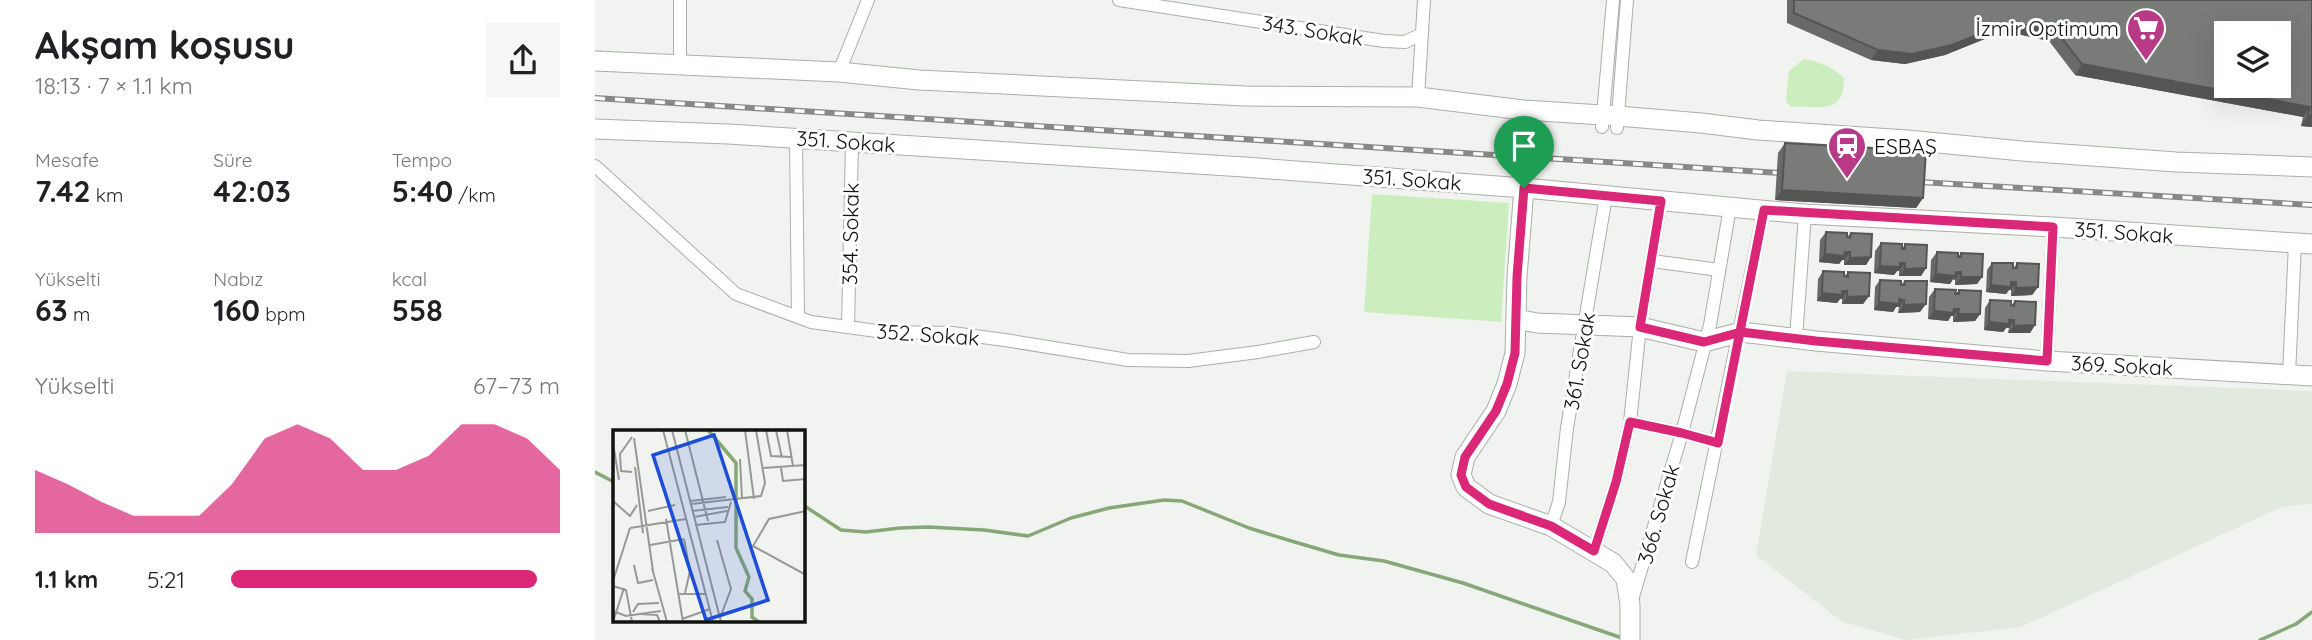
<!DOCTYPE html>
<html lang="tr">
<meta charset="utf-8">
<style>
body{margin:0;font-family:Quicksand,sans-serif;background:#f6f6f6;color:#202124;height:100vh;display:flex;flex-direction:column;font-size:26px;white-space:nowrap}
*{box-sizing:border-box;margin:0}
p{font-size:23px;color:#757577}
.icon{flex:none;width:38px;height:38px;fill:none;stroke:currentColor;stroke-width:2;stroke-linecap:round;stroke-linejoin:round}
.map{position:relative;flex:1;overflow:hidden}
.side{display:flex;flex-direction:column;background:#fff;width:595px}
.side>*{flex:none}
.controls{position:absolute;left:1619px;top:21px;display:grid;gap:14px}
.controls a{display:grid;place-items:center;width:77px;height:77px;border-radius:0px;background:#fff;box-shadow:0 7px 28px #0002;font-size:35px}
.pin{position:absolute;display:grid;place-items:center;width:60px;height:60px;color:#fff;margin:-72px -30px;border-radius:50% 50% 50% 0;rotate:-45deg;box-shadow:0 0 7px #0007}
.pin .icon{rotate:45deg}
.round{display:grid;place-items:center;flex:none;width:74px;height:74px;border-radius:0px;background:#f6f6f6}
.headline{display:flex;align-items:center;justify-content:space-between;height:119px;padding:0 35px}
h1{font-size:38px;font-weight:800;line-height:52px}
.figures{display:grid;grid-template-columns:repeat(3,1fr);gap:10px;height:119px;padding:7px 35px}
.figures div{display:grid;align-content:center}
.figures b{font-size:30px;font-weight:800}
.figures small{font-size:19px;font-weight:400}
.figures p{font-size:19px}
.chart{height:196px;padding:14px 35px}
.chart p{display:flex;justify-content:space-between}
.chart svg{width:100%;height:126px;margin-top:7px;fill:#db2777;opacity:.7}
ul{padding:0 35px;list-style:none;font-size:23px}
li{display:grid;grid-template-columns:112px 84px 1fr;align-items:center;height:52px}
li i{height:18px;border-radius:9px;background:#db2777}
main{display:flex;flex:1;min-height:0}
.map>svg:first-child{display:block}
.built{fill:#e2eadf}
.green{fill:#cceebe}
.lines{fill:none;stroke-linecap:round;stroke-linejoin:round}
.stream{stroke:#86a778;stroke-width:3.5}
.street-casing{stroke:#abaeaa;stroke-width:14}
.secondary-casing{stroke:#abaeaa;stroke-width:21}
.street{stroke:#fff;stroke-width:12}
.secondary{stroke:#fff;stroke-width:19}
.rail-casing{stroke:#878986;stroke-width:6}
.rail{stroke:#fff;stroke-width:3.5;stroke-dasharray:10;stroke-linecap:butt}
.wall{fill:#676a66}
.shaded-wall{fill:#545653}
.building{fill:#787b77;stroke:#545653;stroke-width:2;fill-rule:evenodd}
.route-casing{stroke:#fff;stroke-width:14}
.route{stroke:#db2777;stroke-width:9}
.labels{text-anchor:middle;dominant-baseline:central;stroke-width:6;stroke-linejoin:round;paint-order:stroke}
.poi-label{font-size:21px;fill:#121311;stroke:#fff;text-anchor:end}
.street-label{font-size:21px;fill:#121311;stroke:#fff}
.inset-river{fill:none;stroke:#86a778;stroke-width:3.5}
.inset-road{fill:none;stroke:#979996;stroke-width:2}
.view{fill:#1d4ed8;fill-opacity:0.15;stroke:#1d4ed8;stroke-width:3.5}
.inset-edge{fill:none;stroke:#121311;stroke-width:3.5}
</style>
<main>
<section class="side">
<div class="headline"><div><h1>Akşam koşusu</h1><p>18:13 · 7 × 1.1 km</p></div><a class="round"><svg class="icon" aria-label="share" viewBox="0 0 24 24"><path d="M12 15V3M7 8l5-5 5 5M5 13v7h14v-7"/></svg></a></div>
<div class="figures">
<div><p>Mesafe</p><b>7.42<small> km</small></b></div>
<div><p>Süre</p><b>42:03</b></div>
<div><p>Tempo</p><b>5:40<small> /km</small></b></div>
</div>
<div class="figures">
<div><p>Yükselti</p><b>63<small> m</small></b></div>
<div><p>Nabız</p><b>160<small> bpm</small></b></div>
<div><p>kcal</p><b>558</b></div>
</div>
<div class="chart"><p><span>Yükselti</span>67–73 m</p>
<svg viewBox="0 0 160 44" preserveAspectRatio="none"><path d="M0 44V22L10 27L20 33L30 38L40 38L50 38L60 27L70 11L80 6L90 11L100 22L110 22L120 17L130 6L140 6L150 11L160 22V44z"/></svg>
</div>
<ul>
<li><b>1.1 km</b>5:21<i style="width:93%"></i></li>
</ul>
</section>
<div class="map">
<svg width="1717" height="640" viewBox="0 0 1717 640">
<rect width="100%" height="100%" fill="#f0f3ef"/>
<path class="built" d="M1192,371L1717,391V504L1687,507L1426,627L1310,640L1246,621L1161,555Z"/>
<path class="green" d="M1209,59C1226,62 1236,66 1249,78C1249,117 1223,105 1196,107L1191,101L1194,71Z
M777,194L914,203L906,322L769,312Z"/>
<g class="lines">
<path class="stream" d="M0,472L19,482
M208,505L246,530L271,532L305,528L333,527L389,530L433,536L476,518L514,508L569,500L587,501L654,528L693,540L744,555L789,561L868,583L1027,638
M1665,640L1701,624L1717,612"/>
<defs>
<path id="street" d="M85,0V65
M524,0L789,41L810,42L827,34
M244,72L273,0
M823,97L829,0
M1007,127L1018,0
M1022,128L1032,0
M201,138L203,317
M0,166L141,294L216,322L289,332L357,333L410,340L533,360L593,361L663,352L719,342
M1057,261L1124,270
M253,327L257,142
M1201,338L1210,214
M1452,361L1458,227
M1694,375L1700,243
M1035,422L1087,433L1123,443
M956,526L964,502L972,428L1011,196
M999,551L1021,482L1035,422L1045,327L1066,201
M1097,562L1169,210
M1037,600L1087,433L1115,325L1135,207"/>
<path id="secondary" d="M0,61L244,72L324,80L650,96L823,97L928,110L1023,116L1106,123L1163,130L1312,140L1427,151L1581,162L1717,167
M0,129L133,134L649,167L929,188L1210,214L1458,227L1717,244
M929,188L922,277L920,353L912,384L901,411L870,457L866,475L871,487L894,504L956,526L1018,563L1031,579L1035,605V640
M921,319L942,323L1045,327L1109,342L1146,332L1221,341L1452,361L1717,376"/>
</defs>
<use href="#street" class="street-casing"/>
<use href="#secondary" class="secondary-casing"/>
<use href="#street" class="street"/>
<use href="#secondary" class="secondary"/>
<defs>
<path id="rail" d="M0,98L1200,174
M1308,181L1717,205"/>
</defs>
<use href="#rail" class="rail-casing"/>
<use href="#rail" class="rail"/>
</g>
<path class="wall" d="M1192,0H1717V127L1706,126L1708,117L1480,75L1454,41L1427,35L1402,34L1350,55L1310,64L1276,60L1192,23Z
M1190,143L1328,198L1321,208L1180,200L1183,153Z
M1231,232L1252,237L1256,233L1276,257L1271,265H1249V260H1247L1244,264L1224,262L1225,240Z
M1286,243L1307,249L1310,244L1331,268L1326,276H1304V271H1302L1299,275L1279,273L1280,251Z
M1342,252L1363,257L1366,253L1387,277L1382,284L1360,285V280L1358,279L1355,284L1335,282L1336,260Z
M1397,263L1419,268L1422,263L1443,287L1437,295L1416,296V290H1414L1411,294L1391,292L1392,270Z
M1228,271L1250,276L1253,272L1274,296L1268,304H1247V299H1245L1242,303L1222,301L1223,279Z
M1285,280L1306,285L1310,281L1325,312L1303,313L1304,307H1301L1298,312L1279,310L1280,287Z
M1340,289L1360,294L1364,290L1385,314L1380,321L1358,322V316H1356L1353,321L1333,319L1334,297Z
M1395,300L1417,305L1420,301L1440,325L1435,333H1413L1414,328H1411L1408,332L1389,330L1390,308Z"/>
<path class="shaded-wall" d="M1409,24L1434,25L1461,31L1454,41L1427,35L1402,34L1350,55L1310,64L1276,60L1283,50Z
M1487,64L1715,107L1708,117L1480,75Z
M1713,115L1717,116V127L1706,126Z
M1187,190L1328,198L1321,208L1180,200Z
M1255,252L1249,260H1247L1244,264L1224,262L1230,254Z
M1276,257L1271,265H1249L1255,258Z
M1305,263H1310L1304,271H1302L1299,275L1279,273L1285,266Z
M1331,268L1326,276H1304L1310,269Z
M1361,272H1366L1360,280L1358,279L1355,284L1335,282L1341,274Z
M1366,277H1387L1382,284L1360,285Z
M1416,282H1421L1416,290H1414L1411,294L1391,292L1396,285Z
M1443,287L1437,295L1416,296L1421,288Z
M1247,291H1252L1247,299H1245L1242,303L1222,301L1227,293Z
M1274,296L1268,304H1247L1252,297Z
M1304,299L1309,300L1304,307H1301L1298,312L1279,310L1284,302Z
M1331,304L1325,312L1303,313L1309,305Z
M1359,309H1364L1358,316H1356L1353,321L1333,319L1339,311Z
M1363,314H1385L1380,321L1358,322Z
M1414,320H1419L1414,328H1411L1408,332L1389,330L1394,322Z
M1440,325L1435,333H1413L1419,326Z"/>
<path class="building" d="M1199,0H1717V116L1713,115L1715,107L1487,64L1461,31L1434,25L1409,24L1357,45L1317,54L1283,50L1199,13ZM1631,33H1684V86H1631Z
M1190,143L1331,151L1328,198L1187,190Z
M1231,232L1252,233V237L1255,238L1256,233L1277,234L1276,257L1255,258V252H1250L1249,256L1230,254Z
M1286,243L1307,244V249H1310V244L1332,245L1331,268L1310,269V263H1305V267L1285,266Z
M1342,252L1363,253V257H1366V253L1388,254L1387,277H1366V272H1361L1360,276L1341,274Z
M1397,263H1418V268H1422V263L1444,264L1443,287L1421,288V282H1416V287L1396,285Z
M1228,271L1249,272V276L1253,277V272L1275,273L1274,296L1252,297V291H1247V295L1227,293Z
M1285,280L1306,281V285H1309L1310,281H1332L1331,304L1309,305V300L1304,299V304L1284,302Z
M1340,289L1361,290L1360,294H1364V290L1386,291L1385,314H1363L1364,309H1359L1358,313L1339,311Z
M1395,300L1416,301V305L1419,306L1420,301L1441,302L1440,325L1419,326V320H1414V324L1394,322Z"/>
<g class="lines">
<defs>
<path id="route" d="M929,188L922,277L920,353L912,384L901,411L870,457L866,475L871,487L894,504L956,526L999,551L1021,482L1035,422L1087,433L1123,443L1169,210L1458,227L1452,361L1221,341L1146,332L1109,342L1045,327L1066,201L929,188"/>
</defs>
<use href="#route" class="route-casing"/>
<use href="#route" class="route"/>
</g>
<defs>
<symbol id="supermarket-pin" viewBox="-11 -11 22 30"><path d="M0 17L-7.5 6A9.5 9.5 0 1 1 7.5 6Z" fill="#b83986" stroke="#fff"/><path d="M-6-5.5h2.5l.6 2H6L4.5 2H-2.5L-4.4-4H-6ZM-1.5 3.2a1.3 1.3 0 1 0 .1 0ZM3 3.2a1.3 1.3 0 1 0 .1 0Z" fill="#fff"/></symbol>
<symbol id="station-pin" viewBox="-11 -11 22 30"><path d="M0 17L-7.5 6A9.5 9.5 0 1 1 7.5 6Z" fill="#b83986" stroke="#fff"/><path d="M-3-6H3Q5-6 5-4V2Q5 4 3 4L4.5 6H3L1.5 4h-3L-3 6H-4.5L-3 4Q-5 4-5 2V-4Q-5-6-3-6ZM-3.5-4v3h7v-3ZM-3.5 1v1.5H-2V1ZM2 1v1.5H3.5V1Z" fill="#fff"/></symbol>
</defs>
<g fill-rule="evenodd">
<use href="#supermarket-pin" x="1529" y="6" width="44" height="60"/>
<use href="#station-pin" x="1230" y="124" width="44" height="60"/>
</g>
<g class="labels">
<g class="poi-label">
<text x="1524" y="28">İzmir Optimum</text>
<text x="1279" y="146" text-anchor="start">ESBAŞ</text>
</g>
<g class="street-label">
<text transform="translate(718 30) rotate(9)">343. Sokak</text>
<text transform="translate(251 141) rotate(4)">351. Sokak</text>
<text transform="translate(817 179) rotate(4)">351. Sokak</text>
<text transform="translate(1529 232) rotate(4)">351. Sokak</text>
<text transform="translate(255 234) rotate(-89)">354. Sokak</text>
<text transform="translate(333 334) rotate(4)">352. Sokak</text>
<text transform="translate(984 361) rotate(-80)">361. Sokak</text>
<text transform="translate(1527 365) rotate(3)">369. Sokak</text>
<text transform="translate(1063 514) rotate(-74)">366. Sokak</text>
</g>
</g>
<g transform="translate(18 430)">
<rect width="192" height="192" fill="#f0f3ef"/>
<path class="inset-river" d="M95,0L123,33V118L136,147L132,161L139,169V187L146,192"/>
<path class="inset-road" d="M50,0L100,192M59,0L108,192M72,0L95,91M132,0L141,69M153,0L158,26L178,27M163,0L169,28M174,0L180,36M21,8L40,141M0,13L6,50M127,29L129,69M22,37L30,103M150,38L193,35M168,38L170,51L193,49M19,42L8,41L7,24L19,7M0,71L17,86L24,75M77,71L113,67M78,74L148,66L152,53L143,0M35,81L62,75M79,81L115,77M193,81L156,89L140,116L193,145M81,87L114,81M53,89L70,192M82,95L112,92L118,72M17,98L73,89M71,109L77,141L72,163M104,110L118,159L107,188M37,115L71,109M21,135L25,153L40,150M39,138L54,192M0,151L17,98M0,156L13,160L19,192M65,164H93M0,181L13,186L48,181M20,182L25,174L46,173M28,184L44,185L47,192M69,189L97,179M0,192L11,158"/>
<path class="view" d="M101,5L155,170L93,190L40,25Z"/>
<rect width="192" height="192" class="inset-edge"/>
</g>
</svg>
<div class="controls">
<a><svg class="icon" aria-label="layers" viewBox="0 0 24 24"><path d="M12 4l9 5-9 5-9-5zM3 14l9 5 9-5"/></svg></a>
</div>
<div class="pin" style="left:929px;top:188px;background:#1e9e55"><svg class="icon" aria-label="arrive" viewBox="0 0 24 24"><path d="M6 21V4h12l-3 4 3 4H6"/></svg></div>
</div>
</main>
